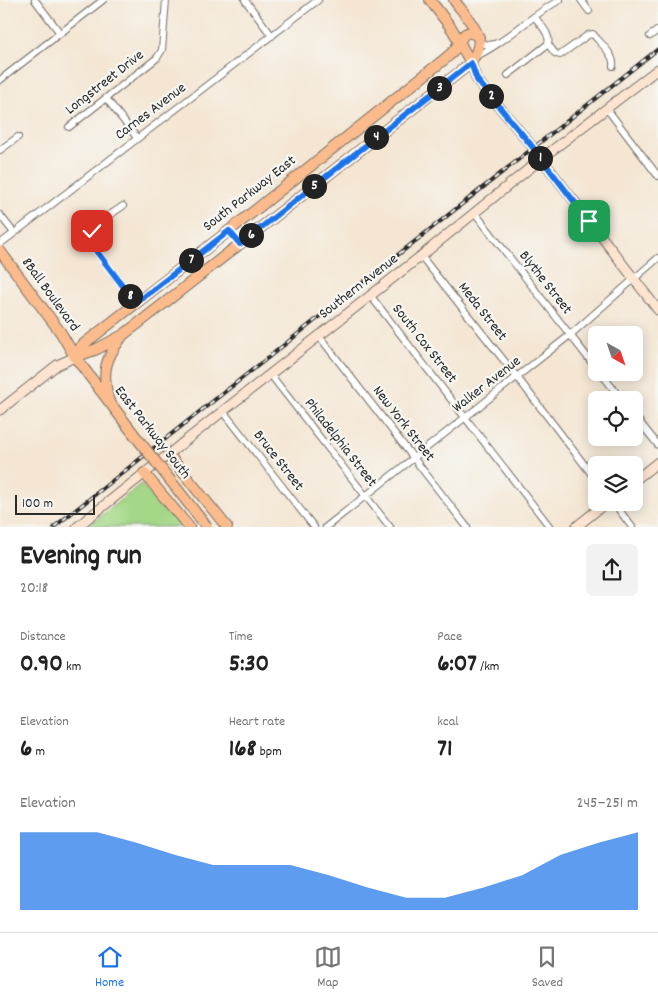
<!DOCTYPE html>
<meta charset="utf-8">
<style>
body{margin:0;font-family:Dekko,sans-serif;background:#f2f2f2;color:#222;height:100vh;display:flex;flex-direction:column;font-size:19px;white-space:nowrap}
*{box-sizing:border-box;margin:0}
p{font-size:16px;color:#767676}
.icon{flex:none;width:28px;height:28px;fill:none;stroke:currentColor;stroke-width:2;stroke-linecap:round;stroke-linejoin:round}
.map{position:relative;height:527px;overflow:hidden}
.panel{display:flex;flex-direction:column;background:#fff;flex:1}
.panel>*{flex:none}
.needle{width:32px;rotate:140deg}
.fabs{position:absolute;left:588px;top:326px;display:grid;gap:10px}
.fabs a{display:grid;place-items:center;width:55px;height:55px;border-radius:8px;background:#fff;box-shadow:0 2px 12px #0003;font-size:25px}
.scale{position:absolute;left:15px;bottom:12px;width:80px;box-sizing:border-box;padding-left:5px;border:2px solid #2b2b2b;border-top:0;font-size:14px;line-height:18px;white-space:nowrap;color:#2b2b2b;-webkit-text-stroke:4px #f6f6f2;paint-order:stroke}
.pin{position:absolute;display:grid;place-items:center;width:42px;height:42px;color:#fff;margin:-21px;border-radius:10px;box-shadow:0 2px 8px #0006}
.km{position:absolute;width:25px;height:25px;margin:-12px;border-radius:50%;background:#222;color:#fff;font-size:14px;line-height:25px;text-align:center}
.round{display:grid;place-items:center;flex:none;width:52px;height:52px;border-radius:8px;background:#f2f2f2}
.head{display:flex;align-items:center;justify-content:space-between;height:85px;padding:0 20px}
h1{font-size:28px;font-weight:800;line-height:38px}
.stats{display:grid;grid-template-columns:repeat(3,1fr);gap:8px;height:85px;padding:5px 20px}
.stats div{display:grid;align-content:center}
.stats b{font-size:25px;font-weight:800}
.stats small{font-size:14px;font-weight:400}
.stats p{font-size:14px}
.chart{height:140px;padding:10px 20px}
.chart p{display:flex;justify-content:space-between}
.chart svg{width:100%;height:90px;margin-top:5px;fill:#1a73e8;opacity:.7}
.tabs{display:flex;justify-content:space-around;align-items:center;height:70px;border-top:1px solid #e0e0e0;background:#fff;font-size:14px;color:#767676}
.tabs a{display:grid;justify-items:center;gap:2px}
.tabs .current{color:#1a73e8}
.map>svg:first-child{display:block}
.green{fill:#a4d888;stroke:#68825a}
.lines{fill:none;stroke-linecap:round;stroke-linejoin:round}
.street-casing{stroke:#716c66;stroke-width:8}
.secondary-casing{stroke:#716c66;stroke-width:11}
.primary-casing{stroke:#716c66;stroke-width:12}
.street{stroke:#fff;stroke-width:6}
.secondary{stroke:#fde4d1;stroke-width:9}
.primary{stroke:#fbbb8c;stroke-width:10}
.rail-casing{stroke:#2b2b2b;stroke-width:4}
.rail{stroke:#f6f6f2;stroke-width:2;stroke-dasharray:5.5;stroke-linecap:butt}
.primary-bridge-casing{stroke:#716c66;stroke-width:12;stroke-linecap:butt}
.primary-bridge{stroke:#fbbb8c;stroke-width:10}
.route-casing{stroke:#fff;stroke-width:10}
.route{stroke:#1a73e8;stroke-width:6}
.labels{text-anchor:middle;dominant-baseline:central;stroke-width:4.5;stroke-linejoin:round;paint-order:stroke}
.street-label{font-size:15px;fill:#2b2b2b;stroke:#f6f6f2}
</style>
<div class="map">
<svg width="658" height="527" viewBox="0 0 658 527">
<rect width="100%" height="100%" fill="#f6f6f2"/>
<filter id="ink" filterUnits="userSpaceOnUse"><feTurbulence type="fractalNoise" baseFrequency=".02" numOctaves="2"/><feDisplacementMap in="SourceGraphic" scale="10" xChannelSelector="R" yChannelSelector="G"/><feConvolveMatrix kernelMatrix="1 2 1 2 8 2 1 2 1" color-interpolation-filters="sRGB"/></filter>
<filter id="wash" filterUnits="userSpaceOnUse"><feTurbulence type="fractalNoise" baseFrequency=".0096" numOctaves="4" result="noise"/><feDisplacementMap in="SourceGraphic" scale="20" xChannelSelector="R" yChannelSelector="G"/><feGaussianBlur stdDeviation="1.12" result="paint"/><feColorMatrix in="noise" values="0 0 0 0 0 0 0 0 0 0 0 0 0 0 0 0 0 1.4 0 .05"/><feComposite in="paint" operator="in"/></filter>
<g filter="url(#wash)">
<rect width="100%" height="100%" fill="#f4e6d3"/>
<path class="green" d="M141,484L153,499L160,496L185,527H87Z"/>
</g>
<g filter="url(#ink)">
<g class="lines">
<defs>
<path id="street" d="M35,0L60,33
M245,0L272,36
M581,0L589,11
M650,36L658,30
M479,42C486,45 490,46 497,43
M548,44C552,49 554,55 560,55L588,35L593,34C600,43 615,55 613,66
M474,57C506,43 529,16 560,0
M508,75L548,44C551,34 540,25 535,17
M0,80L103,0
M106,98L137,138
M607,109L658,176
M69,127L157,58L162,50L166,0
M0,150L18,137
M123,206L95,225L92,231L91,242L97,252L136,303
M475,213L596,368
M0,215L14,233
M0,244L318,0
M421,256L517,377L596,480
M370,295L550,527
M319,336L467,527
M600,372L622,400
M270,374L390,527
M223,411L314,527
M634,415L658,445
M613,502L632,527
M326,527L570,335L658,258"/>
<path id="secondary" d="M471,63L477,80L531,145L658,310
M0,410L57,365L75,357
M634,481L658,462
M77,527L223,411L421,256L546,155L658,69
M576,527L607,502"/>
<path id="primary" d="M430,0L452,29L471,63
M0,251L61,333L75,357L133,433
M75,357L97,349L123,335L139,323L471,63C475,56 481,45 478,36C475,25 461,10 454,0
M75,357L80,347L253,212L446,58C449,55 453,53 455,49C463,39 462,26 479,37
M108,398C102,372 105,359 121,338
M168,454L227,527
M144,473L189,527"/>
</defs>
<use href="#street" class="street-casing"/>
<use href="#secondary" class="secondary-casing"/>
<use href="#primary" class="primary-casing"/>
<use href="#street" class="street"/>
<use href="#secondary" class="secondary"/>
<use href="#primary" class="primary"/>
<defs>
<path id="rail" d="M54,527L658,49"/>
</defs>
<use href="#rail" class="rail-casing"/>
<use href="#rail" class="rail"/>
<defs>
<path id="primary-bridge" d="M133,433L207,527"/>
</defs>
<use href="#primary-bridge" class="primary-bridge-casing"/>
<use href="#primary-bridge" class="primary-bridge"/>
</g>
</g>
<g class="lines" filter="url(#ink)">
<defs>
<path id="route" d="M92,231L91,242L97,252L136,303L229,231L240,244L471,63L477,80L531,145L589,221"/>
</defs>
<use href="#route" class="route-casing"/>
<use href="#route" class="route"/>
</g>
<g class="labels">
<g class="street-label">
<text transform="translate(105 83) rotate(-38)">Longstreet Drive</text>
<text transform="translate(151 112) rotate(-37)">Carnes Avenue</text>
<text transform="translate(250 194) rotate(-38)">South Parkway East</text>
<text transform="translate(545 283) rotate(52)">Blythe Street</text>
<text transform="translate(359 287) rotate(-38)">Southern Avenue</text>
<text transform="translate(50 295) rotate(54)">8Ball Boulevard</text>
<text transform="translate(482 312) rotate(52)">Meda Street</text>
<text transform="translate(424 344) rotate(52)">South Cox Street</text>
<text transform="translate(487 385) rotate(-38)">Walker Avenue</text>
<text transform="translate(403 424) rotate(52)">New York Street</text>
<text transform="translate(152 433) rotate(52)">East Parkway South</text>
<text transform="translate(340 443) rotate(52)">Philadelphia Street</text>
<text transform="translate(278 461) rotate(52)">Bruce Street</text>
</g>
</g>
</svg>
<div class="fabs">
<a><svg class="needle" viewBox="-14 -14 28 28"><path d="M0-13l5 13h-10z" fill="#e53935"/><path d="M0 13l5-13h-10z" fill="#767676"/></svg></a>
<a><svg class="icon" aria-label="locate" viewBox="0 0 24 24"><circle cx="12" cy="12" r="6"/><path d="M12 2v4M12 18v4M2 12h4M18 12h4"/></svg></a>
<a><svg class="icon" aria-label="layers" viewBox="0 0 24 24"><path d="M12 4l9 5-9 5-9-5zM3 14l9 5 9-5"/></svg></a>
</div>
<div class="scale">100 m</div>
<div class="pin" style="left:589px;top:221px;background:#1e9e55"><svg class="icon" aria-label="arrive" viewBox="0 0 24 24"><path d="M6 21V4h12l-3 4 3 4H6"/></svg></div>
<div class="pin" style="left:92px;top:231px;background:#d93025"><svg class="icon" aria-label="check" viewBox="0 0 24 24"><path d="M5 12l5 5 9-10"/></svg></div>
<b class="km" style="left:540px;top:158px">1</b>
<b class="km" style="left:491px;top:96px">2</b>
<b class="km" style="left:439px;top:88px">3</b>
<b class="km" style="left:376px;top:137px">4</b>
<b class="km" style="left:314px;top:186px">5</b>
<b class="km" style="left:251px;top:235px">6</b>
<b class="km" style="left:191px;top:260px">7</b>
<b class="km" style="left:130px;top:296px">8</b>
</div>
<section class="panel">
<div class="head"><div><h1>Evening run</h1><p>20:18</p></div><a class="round"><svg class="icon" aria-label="share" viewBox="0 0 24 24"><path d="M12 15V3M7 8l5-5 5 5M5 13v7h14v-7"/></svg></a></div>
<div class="stats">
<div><p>Distance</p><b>0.90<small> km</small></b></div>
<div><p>Time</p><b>5:30</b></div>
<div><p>Pace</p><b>6:07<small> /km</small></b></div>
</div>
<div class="stats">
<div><p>Elevation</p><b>6<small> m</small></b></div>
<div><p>Heart rate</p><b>168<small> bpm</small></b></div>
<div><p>kcal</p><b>71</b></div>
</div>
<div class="chart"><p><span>Elevation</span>245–251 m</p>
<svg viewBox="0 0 160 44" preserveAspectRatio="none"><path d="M0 44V6L10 6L20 6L30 11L40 17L50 22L60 22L70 22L80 27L90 33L100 38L110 38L120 33L130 27L140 17L150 11L160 6V44z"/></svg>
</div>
</section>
<nav class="tabs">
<a class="current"><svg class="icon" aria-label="home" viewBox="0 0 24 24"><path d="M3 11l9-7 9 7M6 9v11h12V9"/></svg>Home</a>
<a><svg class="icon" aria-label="map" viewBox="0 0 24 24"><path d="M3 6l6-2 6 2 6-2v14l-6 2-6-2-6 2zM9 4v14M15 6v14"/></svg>Map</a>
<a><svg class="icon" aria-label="saved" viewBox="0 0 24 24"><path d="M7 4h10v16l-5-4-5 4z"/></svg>Saved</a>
</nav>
